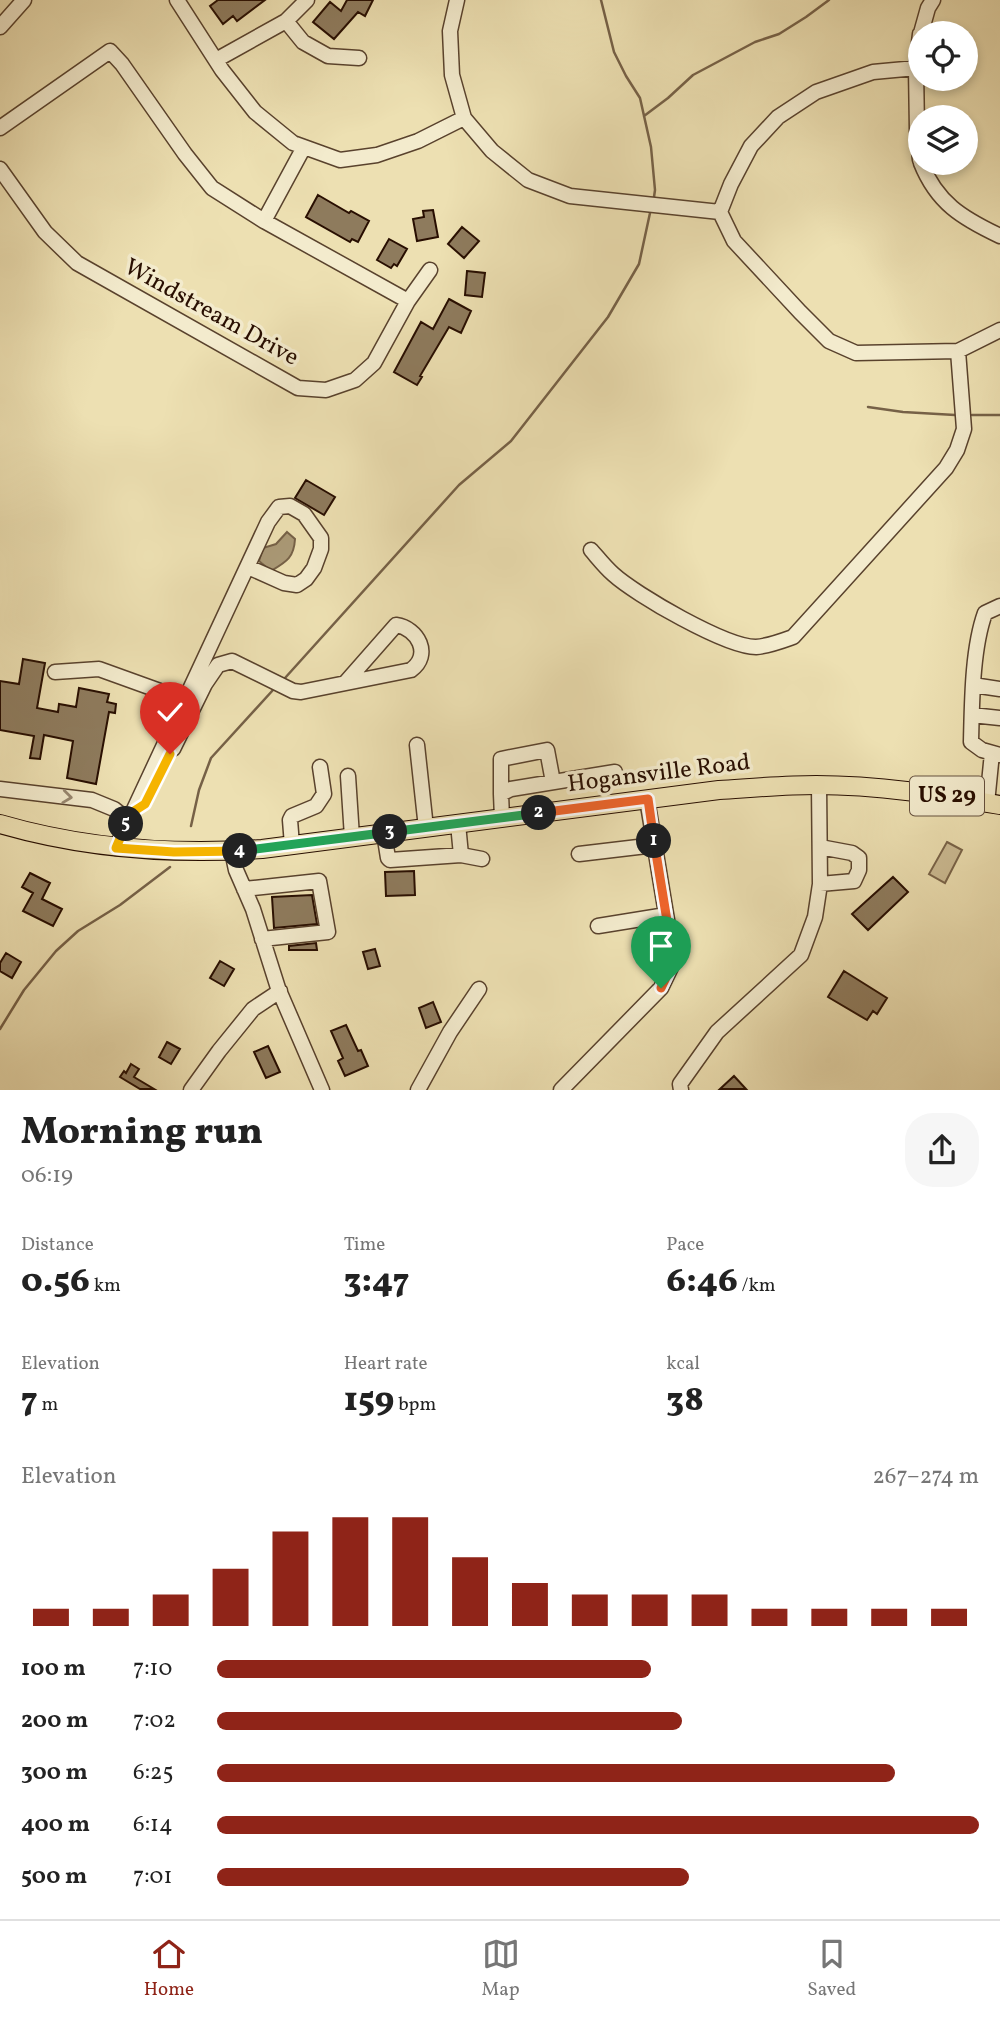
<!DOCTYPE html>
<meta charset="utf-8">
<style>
body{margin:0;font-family:Vollkorn,serif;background:#f6f6f6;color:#222;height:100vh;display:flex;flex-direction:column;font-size:26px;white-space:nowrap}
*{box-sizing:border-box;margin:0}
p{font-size:23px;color:#767676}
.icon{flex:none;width:38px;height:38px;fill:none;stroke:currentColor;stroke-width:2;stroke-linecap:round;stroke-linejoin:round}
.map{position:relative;height:1090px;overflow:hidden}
.details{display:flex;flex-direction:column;background:#fff;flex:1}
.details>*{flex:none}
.tools{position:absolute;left:908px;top:21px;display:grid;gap:14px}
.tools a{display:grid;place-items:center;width:70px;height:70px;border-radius:50%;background:#fff;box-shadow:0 4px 10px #0003;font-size:35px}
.pin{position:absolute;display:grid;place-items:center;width:60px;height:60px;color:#fff;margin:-72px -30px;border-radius:50% 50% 50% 0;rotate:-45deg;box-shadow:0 0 7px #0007}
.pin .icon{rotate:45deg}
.km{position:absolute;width:35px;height:35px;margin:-18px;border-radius:50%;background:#222;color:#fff;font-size:19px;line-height:35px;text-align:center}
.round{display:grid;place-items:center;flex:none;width:74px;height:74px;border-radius:28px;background:#f6f6f6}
.headline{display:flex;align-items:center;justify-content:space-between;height:119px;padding:0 21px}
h1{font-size:38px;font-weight:800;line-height:52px}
.stats{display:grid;grid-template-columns:repeat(3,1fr);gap:10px;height:119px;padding:7px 21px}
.stats div{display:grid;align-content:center}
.stats b{font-size:35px;font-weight:800}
.stats small{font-size:19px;font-weight:400}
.stats p{font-size:19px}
.chart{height:196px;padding:14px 21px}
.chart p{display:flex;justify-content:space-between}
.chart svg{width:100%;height:126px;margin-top:7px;stroke:#8f2418;stroke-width:6}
ul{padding:0 21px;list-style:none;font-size:23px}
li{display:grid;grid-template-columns:112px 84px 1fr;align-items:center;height:52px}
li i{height:18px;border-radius:9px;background:#8f2418}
.tab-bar{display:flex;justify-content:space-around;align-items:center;height:98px;border-top:2px solid #e0e0e0;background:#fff;font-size:19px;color:#767676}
.tab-bar a{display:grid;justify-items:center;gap:4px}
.tab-bar .current{color:#8f2418}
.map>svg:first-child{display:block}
.green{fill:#ccbc94;stroke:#7a654a;stroke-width:2}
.water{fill:#aa9976;stroke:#766147;stroke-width:2}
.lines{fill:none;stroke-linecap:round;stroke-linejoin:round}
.stream{stroke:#766147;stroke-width:2.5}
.building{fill:#8e7b5d;stroke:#280e01;stroke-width:2}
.minor-casing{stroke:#59422d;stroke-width:17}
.major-casing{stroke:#280e01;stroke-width:20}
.minor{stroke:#f3ebcd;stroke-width:14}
.major{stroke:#ede0b2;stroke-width:18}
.oneway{stroke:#988871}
.split-1-casing{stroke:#fff;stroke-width:14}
.split-2-casing{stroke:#fff;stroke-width:14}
.split-3-casing{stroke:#fff;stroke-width:14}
.split-4-casing{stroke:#fff;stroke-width:14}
.split-5-casing{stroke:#fff;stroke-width:14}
.split-6-casing{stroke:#fff;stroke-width:14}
.split-1{stroke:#f0652b;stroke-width:9}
.split-2{stroke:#f0652b;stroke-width:9}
.split-3{stroke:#22a559;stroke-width:9}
.split-4{stroke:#22a559;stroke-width:9}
.split-5{stroke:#f5b400;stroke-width:9}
.split-6{stroke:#f5b400;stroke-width:9}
.labels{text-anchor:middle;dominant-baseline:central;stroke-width:7;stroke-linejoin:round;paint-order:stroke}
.shield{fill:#f3ebcd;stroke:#65503e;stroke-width:2}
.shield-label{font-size:23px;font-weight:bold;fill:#280e01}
.street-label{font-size:24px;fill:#280e01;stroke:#f3ebcd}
</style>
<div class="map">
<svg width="1000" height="1090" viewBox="0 0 1000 1090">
<rect width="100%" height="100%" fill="#ede0b2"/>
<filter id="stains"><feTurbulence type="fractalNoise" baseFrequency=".00286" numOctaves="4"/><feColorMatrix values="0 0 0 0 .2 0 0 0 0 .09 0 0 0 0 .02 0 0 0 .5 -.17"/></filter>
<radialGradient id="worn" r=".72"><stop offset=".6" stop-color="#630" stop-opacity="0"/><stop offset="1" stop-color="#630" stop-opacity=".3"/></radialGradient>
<path class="green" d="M947,842L962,850L945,883L929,874Z"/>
<path class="water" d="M287,532L295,539C294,558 286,562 271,571L259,561L263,548L276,544Z"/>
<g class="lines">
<path class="stream" d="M601,0L614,52L626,76L640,98L651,147L655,190L654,197
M644,116L668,98L693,75L755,42L779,34L806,17L829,0
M868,407L903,412L955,415
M972,415H1000
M285,678L459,485L511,441L608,317L639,264L650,213
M191,826L199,790L211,758L273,690
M0,1029L24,990L56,951L78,931L120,905L170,867"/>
</g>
<path class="building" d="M218,0H265L237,21L233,16L223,24L210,6Z
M347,0H373L365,16L358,12L334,39L313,22L330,2L341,11Z
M318,195L349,213L351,211L369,221L358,242L352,239L350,242L306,217Z
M433,210L438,237L417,241L413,219L424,217L423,211Z
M462,227L479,241L464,258L448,244Z
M389,239L407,249L397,266L394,264L391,268L377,260Z
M467,271L485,273L482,297L465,295Z
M449,299L471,311L461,333L449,327L420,376L422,377L417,385L394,372L421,322L433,329Z
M306,480L335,497L324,515L295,498Z
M23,659L45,663L37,708L58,712L59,704L76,707L79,688L109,694L107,702L116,704L115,713L109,712L96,784L67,778L73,741L44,735L40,759L30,758L34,736L0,730V681L19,684Z
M414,871L415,895L386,896L385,872Z
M30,873L50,883L42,899L62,909L53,926L23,911L33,893L22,887Z
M893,877L908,892L868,930L852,914Z
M312,895L317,924L274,928L272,897Z
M316,943L317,950H289V946Z
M375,949L380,966L368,969L363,952Z
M6,953L21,962L12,978L0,971V963Z
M220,961L234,969L224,986L210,978Z
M844,971L887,998L877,1014L873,1011L867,1020L828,997Z
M433,1002L441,1022L426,1028L419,1008Z
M346,1025L358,1051L361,1050L368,1066L345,1076L338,1061L343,1058L331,1031Z
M167,1042L180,1049L171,1064L159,1057Z
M268,1046L280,1072L266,1078L254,1052Z
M131,1064L139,1069L134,1077L154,1089H140L120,1077L124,1071L126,1073Z
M734,1076L746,1089H720Z"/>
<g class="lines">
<defs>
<path id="minor" d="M177,0L222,70L255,112L293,143L340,160L377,155L418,141L464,118
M457,0L450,31L452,75L464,118L492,151L528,180L570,196L720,212
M286,21L303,42L328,56L359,58
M0,27L24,0
M921,33L928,8L933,0
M920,34L916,68L917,131L920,160
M216,60L286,21L307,0
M916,68L873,72L816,92L778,117L751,146L731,184L720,212L734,241L800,312L829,341L856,353L958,351L1000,330
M0,128L110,51L122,64L185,154L212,188L264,221L408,301
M921,163C937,203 962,218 1000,236
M0,169L45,232L77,263L298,388L326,390L355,380L374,363L408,301L430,270
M264,221L304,147
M591,550C598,558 605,567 613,574C636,595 726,647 756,647C769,646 782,641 793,637L946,468L957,450L964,429L958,351
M1000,606L985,613C972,649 972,703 971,742L982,750L1000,755
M55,672L99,669L185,700
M973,685L1000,689
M972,715L1000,718
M417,745L426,828
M173,749L205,684L218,665L232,661L293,691L301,692L411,670C432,655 418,628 396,625L345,683
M348,776L352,837
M0,789L92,800L114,809L128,820
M501,794V759L547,750L553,782
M987,803L992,753
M502,818L501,794L511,789L615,772
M458,824L461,855
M384,833L388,858L390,860L461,855L482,859
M292,845L290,820L292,816L316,806L324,794L320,767
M116,848L268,522L279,507L290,506L304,514L321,538V549L314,568L306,579L297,585L284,583L248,567
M232,851L236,870L253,909L278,988L322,1090
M579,854L655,845
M820,884L854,881L859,870V858L852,853L820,847
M244,889L319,881L328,932L262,939
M598,926L666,915
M191,1090L219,1051L253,1009L280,991
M418,1090L450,1032L479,989
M561,1090L661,988L672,965L670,938L647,799
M681,1090L680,1084L717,1032L801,955L815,917L820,884L819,785"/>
<path id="major" d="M0,824C86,849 173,855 262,849L719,790C751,788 784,785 816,785C878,785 940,795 1000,805"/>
</defs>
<use href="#minor" class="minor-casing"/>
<use href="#major" class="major-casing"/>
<use href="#minor" class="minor"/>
<use href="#major" class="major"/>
</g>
<defs><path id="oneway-chevron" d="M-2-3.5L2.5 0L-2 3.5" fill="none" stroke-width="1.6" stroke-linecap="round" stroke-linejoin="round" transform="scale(1.75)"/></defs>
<use class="oneway" href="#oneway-chevron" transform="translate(67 797) rotate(7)"/>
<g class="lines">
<defs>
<path id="split-1" d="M654,841L670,939L672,965L661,988"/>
<path id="split-2" d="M539,813L648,799L654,841"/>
<path id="split-3" d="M390,832L539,813"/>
<path id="split-4" d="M240,851L390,832"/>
<path id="split-5" d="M126,824L116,848L174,852L240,851"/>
<path id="split-6" d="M126,824L131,813L145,804L170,754"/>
</defs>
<use href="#split-1" class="split-1-casing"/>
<use href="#split-2" class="split-2-casing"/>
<use href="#split-3" class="split-3-casing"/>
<use href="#split-4" class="split-4-casing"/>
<use href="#split-5" class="split-5-casing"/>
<use href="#split-6" class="split-6-casing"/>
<use href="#split-1" class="split-1"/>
<use href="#split-2" class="split-2"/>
<use href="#split-3" class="split-3"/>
<use href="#split-4" class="split-4"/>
<use href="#split-5" class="split-5"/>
<use href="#split-6" class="split-6"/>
</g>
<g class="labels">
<rect class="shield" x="910" y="776.5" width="74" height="39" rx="5"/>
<g class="shield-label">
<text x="947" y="796">US 29</text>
</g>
<g class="street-label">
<text transform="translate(211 313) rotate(29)">Windstream Drive</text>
<text transform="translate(659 774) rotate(-7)">Hogansville Road</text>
</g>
</g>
<rect width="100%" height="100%" filter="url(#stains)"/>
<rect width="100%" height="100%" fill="url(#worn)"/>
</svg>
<div class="tools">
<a><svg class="icon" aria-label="locate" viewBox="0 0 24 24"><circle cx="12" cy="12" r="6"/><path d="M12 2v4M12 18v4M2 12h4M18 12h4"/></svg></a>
<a><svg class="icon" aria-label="layers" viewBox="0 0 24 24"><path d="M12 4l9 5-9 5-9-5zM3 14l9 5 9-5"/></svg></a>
</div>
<div class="pin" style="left:661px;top:988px;background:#1e9e55"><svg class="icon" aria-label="arrive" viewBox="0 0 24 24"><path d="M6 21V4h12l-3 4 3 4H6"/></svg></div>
<div class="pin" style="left:170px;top:754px;background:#d93025"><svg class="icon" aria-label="check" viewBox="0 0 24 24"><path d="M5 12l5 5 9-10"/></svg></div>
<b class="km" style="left:654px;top:841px">1</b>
<b class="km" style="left:539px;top:813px">2</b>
<b class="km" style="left:390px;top:832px">3</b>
<b class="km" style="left:240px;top:851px">4</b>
<b class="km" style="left:126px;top:824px">5</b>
</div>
<section class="details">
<div class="headline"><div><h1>Morning run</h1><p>06:19</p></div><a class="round"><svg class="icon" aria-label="share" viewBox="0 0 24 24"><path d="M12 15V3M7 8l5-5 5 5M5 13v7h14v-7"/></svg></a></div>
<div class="stats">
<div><p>Distance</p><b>0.56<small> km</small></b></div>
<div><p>Time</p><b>3:47</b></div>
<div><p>Pace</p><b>6:46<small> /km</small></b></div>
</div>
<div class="stats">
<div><p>Elevation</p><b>7<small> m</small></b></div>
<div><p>Heart rate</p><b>159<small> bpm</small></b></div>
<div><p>kcal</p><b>38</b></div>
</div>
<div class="chart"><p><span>Elevation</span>267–274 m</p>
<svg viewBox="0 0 160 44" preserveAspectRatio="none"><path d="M5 44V38M15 44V38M25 44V33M35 44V24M45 44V11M55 44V6M65 44V6M75 44V20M85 44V29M95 44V33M105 44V33M115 44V33M125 44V38M135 44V38M145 44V38M155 44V38"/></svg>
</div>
<ul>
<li><b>100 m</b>7:10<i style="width:57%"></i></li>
<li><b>200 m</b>7:02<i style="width:61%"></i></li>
<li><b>300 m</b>6:25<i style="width:89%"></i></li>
<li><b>400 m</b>6:14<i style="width:100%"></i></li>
<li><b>500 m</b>7:01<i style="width:62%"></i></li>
</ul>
</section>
<nav class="tab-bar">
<a class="current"><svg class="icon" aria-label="home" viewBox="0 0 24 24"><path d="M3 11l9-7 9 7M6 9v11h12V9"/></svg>Home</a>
<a><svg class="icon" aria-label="map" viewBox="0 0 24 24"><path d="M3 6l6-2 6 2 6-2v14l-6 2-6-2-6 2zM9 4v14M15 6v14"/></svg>Map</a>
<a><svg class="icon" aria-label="saved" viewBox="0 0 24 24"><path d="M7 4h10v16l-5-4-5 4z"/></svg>Saved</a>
</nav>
